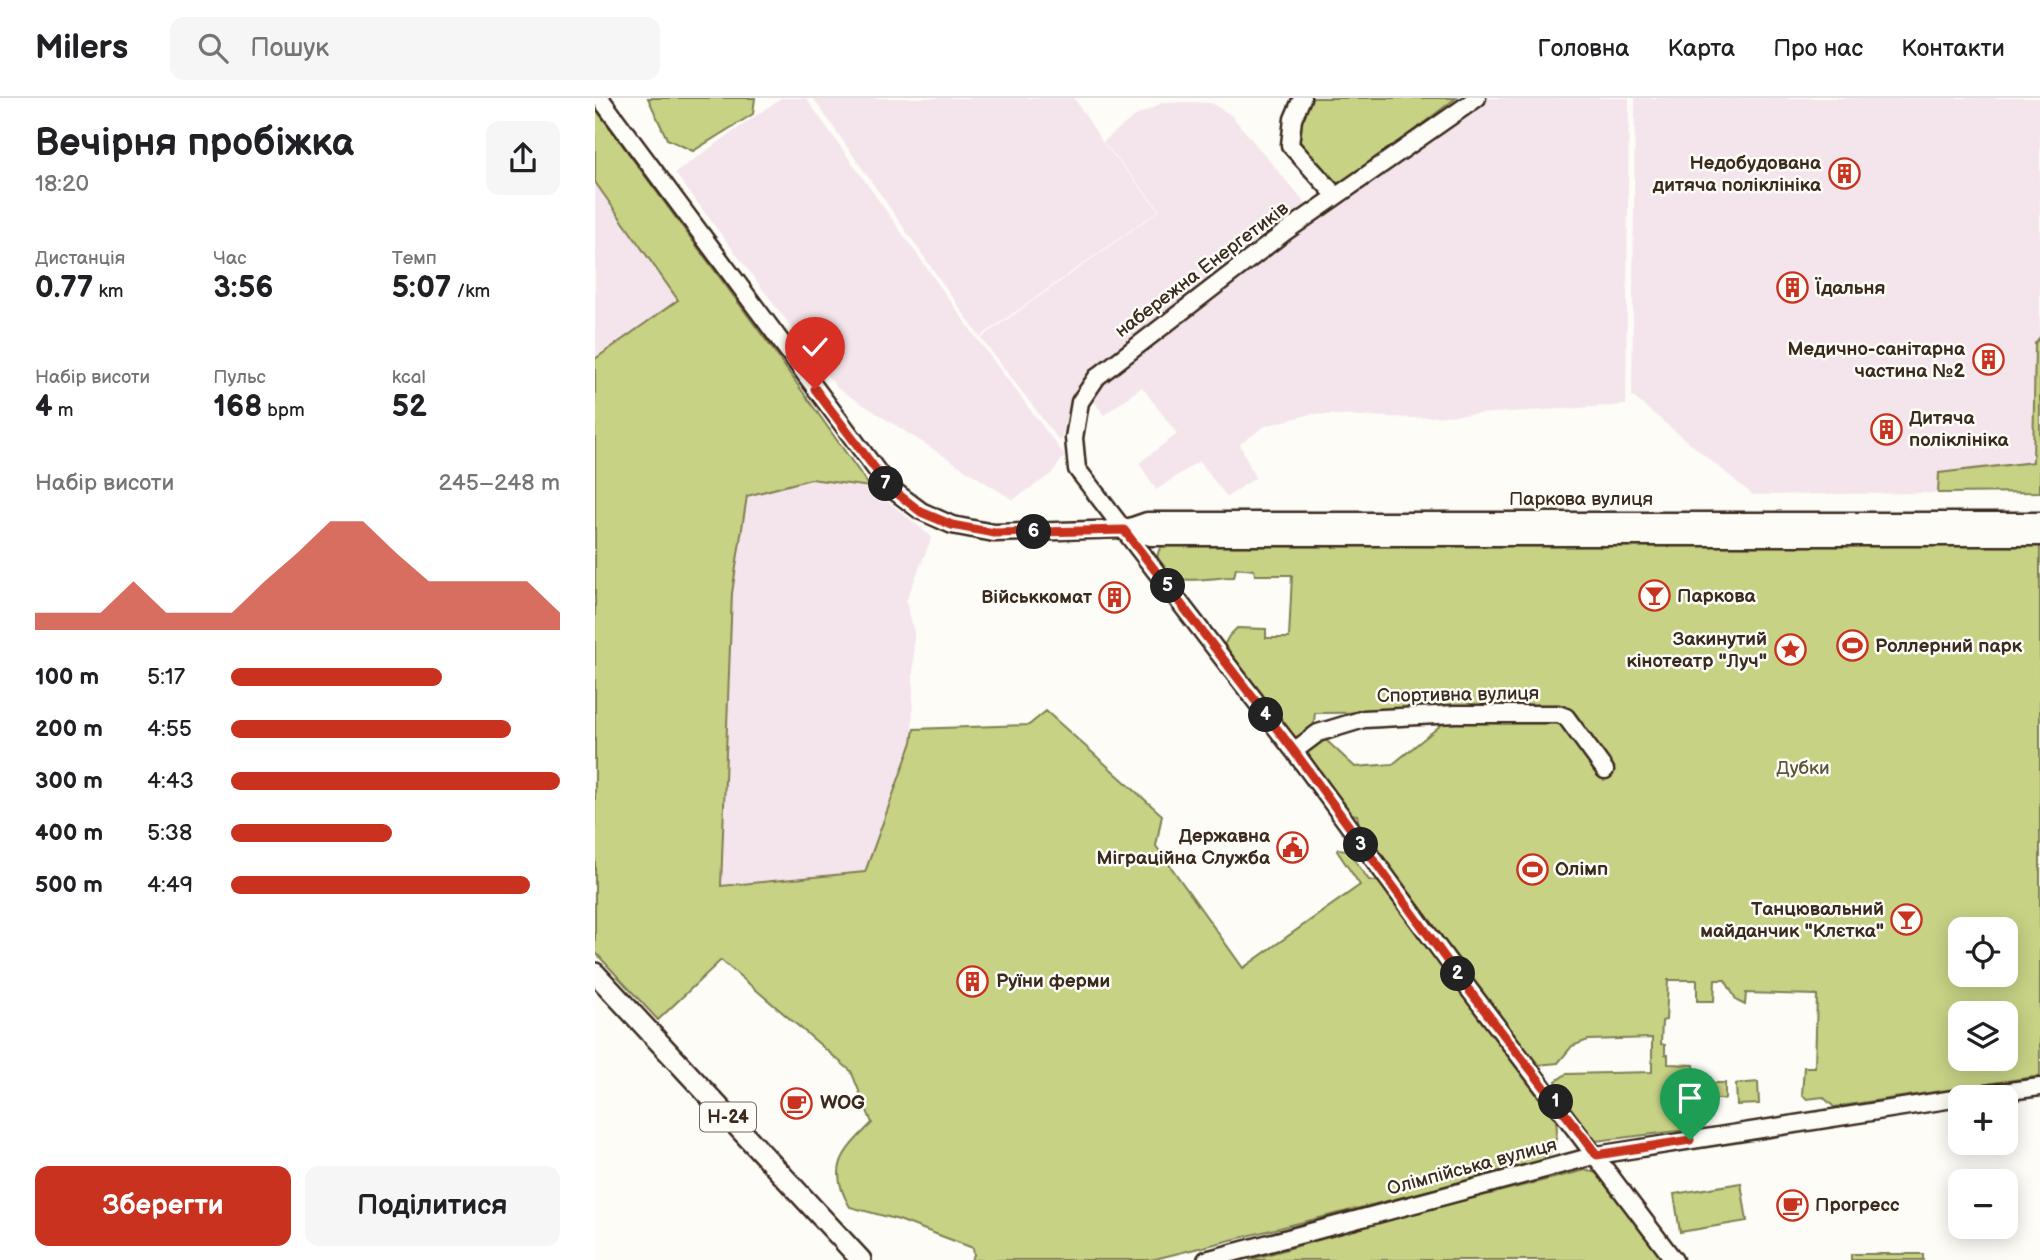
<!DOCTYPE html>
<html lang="uk">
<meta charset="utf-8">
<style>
body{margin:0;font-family:"Balsamiq Sans",sans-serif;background:#f6f6f6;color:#202124;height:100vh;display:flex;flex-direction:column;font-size:26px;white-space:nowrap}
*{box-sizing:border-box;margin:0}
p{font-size:23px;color:#757577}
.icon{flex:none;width:38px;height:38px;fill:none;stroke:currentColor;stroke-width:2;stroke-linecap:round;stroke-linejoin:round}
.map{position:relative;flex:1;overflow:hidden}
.details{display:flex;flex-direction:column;background:#fff;width:595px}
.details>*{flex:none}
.fabs{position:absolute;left:1353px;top:819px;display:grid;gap:14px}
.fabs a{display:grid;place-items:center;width:70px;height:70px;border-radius:14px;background:#fff;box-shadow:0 4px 18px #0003;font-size:35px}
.pin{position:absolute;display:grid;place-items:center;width:60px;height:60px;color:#fff;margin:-72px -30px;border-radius:50% 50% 50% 0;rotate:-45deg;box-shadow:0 0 7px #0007}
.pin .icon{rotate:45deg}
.km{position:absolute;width:35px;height:35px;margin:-18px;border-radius:50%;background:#222;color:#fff;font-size:19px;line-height:35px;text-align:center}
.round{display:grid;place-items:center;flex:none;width:74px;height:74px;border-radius:14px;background:#f6f6f6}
.headline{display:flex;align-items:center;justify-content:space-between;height:119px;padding:0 35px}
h1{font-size:38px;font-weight:700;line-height:52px}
.metrics{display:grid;grid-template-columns:repeat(3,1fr);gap:10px;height:119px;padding:7px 35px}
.metrics div{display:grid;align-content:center}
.metrics b{font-size:30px;font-weight:700}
.metrics small{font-size:19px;font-weight:400}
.metrics p{font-size:19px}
.chart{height:196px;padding:14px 35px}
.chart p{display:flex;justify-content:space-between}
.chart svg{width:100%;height:126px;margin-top:7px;fill:#c8321e;opacity:.7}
.cta{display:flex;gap:14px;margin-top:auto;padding:14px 35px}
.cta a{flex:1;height:80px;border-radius:14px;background:#c8321e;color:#fff;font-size:28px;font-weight:700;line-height:80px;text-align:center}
.cta a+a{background:#f6f6f6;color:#202124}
ul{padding:0 35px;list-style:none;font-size:23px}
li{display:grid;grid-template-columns:112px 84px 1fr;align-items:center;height:52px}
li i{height:18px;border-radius:9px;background:#c8321e}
header{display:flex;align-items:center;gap:42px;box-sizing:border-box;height:98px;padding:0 35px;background:#fff;border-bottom:2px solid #e0e0e0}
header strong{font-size:33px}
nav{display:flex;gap:38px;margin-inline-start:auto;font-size:24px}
.search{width:490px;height:63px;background:#f6f6f6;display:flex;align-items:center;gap:18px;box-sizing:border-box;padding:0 24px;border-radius:14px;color:#757577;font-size:26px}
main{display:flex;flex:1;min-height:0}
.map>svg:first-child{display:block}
.built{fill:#f4e5ec}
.green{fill:#c7d285;stroke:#817e52;stroke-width:2;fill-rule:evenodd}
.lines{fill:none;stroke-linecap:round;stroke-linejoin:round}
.minor-casing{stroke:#3b2a1e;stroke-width:21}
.major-casing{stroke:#3b2a1e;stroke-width:24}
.minor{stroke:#fdfcf7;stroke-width:16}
.major{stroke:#fdfcf7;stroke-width:19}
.route-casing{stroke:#fff;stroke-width:14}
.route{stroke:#c8321e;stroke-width:9}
.labels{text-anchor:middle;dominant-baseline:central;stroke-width:5;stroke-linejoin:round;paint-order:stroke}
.shield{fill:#fdfcf7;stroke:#75695f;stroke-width:2}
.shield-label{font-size:18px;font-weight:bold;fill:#3b2a1e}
.poi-label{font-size:19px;font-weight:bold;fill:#3b2a1e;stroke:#fdfcf7;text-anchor:start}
.street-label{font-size:19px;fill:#3b2a1e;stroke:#fdfcf7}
.park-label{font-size:19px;fill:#5e5438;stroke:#fdfcf7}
</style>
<header>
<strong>Milers</strong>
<div class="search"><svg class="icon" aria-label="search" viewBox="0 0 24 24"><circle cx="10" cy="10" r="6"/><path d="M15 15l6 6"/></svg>Пошук</div>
<nav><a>Головна</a><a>Карта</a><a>Про нас</a><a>Контакти</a></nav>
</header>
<main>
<section class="details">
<div class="headline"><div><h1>Вечірня пробіжка</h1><p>18:20</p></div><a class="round"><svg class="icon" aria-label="share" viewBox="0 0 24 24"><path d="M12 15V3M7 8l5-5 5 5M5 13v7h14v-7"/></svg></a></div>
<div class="metrics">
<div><p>Дистанція</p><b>0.77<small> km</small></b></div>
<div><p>Час</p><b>3:56</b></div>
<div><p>Темп</p><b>5:07<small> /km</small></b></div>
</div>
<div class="metrics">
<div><p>Набір висоти</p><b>4<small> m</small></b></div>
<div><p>Пульс</p><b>168<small> bpm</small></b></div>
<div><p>kcal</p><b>52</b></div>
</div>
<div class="chart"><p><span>Набір висоти</span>245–248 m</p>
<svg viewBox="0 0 160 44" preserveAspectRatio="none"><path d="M0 44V38L10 38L20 38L30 27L40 38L50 38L60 38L70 27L80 17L90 6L100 6L110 17L120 27L130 27L140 27L150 27L160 38V44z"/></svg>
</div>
<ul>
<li><b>100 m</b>5:17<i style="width:64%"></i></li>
<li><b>200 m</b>4:55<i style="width:85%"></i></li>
<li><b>300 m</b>4:43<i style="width:100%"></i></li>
<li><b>400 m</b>5:38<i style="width:49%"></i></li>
<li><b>500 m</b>4:49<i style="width:91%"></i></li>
</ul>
<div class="cta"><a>Зберегти</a><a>Поділитися</a></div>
</section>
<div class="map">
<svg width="1445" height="1162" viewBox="0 0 1445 1162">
<rect width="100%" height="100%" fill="#fdfcf7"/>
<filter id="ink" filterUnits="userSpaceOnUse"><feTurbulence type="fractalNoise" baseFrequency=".0143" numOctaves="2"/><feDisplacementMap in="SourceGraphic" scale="14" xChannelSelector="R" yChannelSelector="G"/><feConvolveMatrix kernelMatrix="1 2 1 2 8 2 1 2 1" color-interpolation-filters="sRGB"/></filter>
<g filter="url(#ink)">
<path class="built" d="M186,0H211L383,242L470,358L455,377L418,402L242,290L80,75Z
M218,0H479L508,45L564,112L385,239Z
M891,0H1034L1031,307L817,320L716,316L670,328L645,346L660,380L632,399L604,363L561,392L544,365L582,336L547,289L509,317L494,297L518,274L632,189Z
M1040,0H1445V394L1158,397L1037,298Z
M592,4L616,5L636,17L714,110L480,303L465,344L386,240L565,112L508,44L537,20L567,5Z
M0,84L83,202L0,261Z
M216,381L275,389L337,439L311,503L319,534L317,644L270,774L125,788L137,495L152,398Z"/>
<path class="green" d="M53,0H160L158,16L98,53L72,41Z
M716,0H861L741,92L701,47L706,19Z
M0,10L176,249L275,389L216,381L152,398L137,495L126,788L270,774L317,644L319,631L434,627L451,613L567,717L561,748L648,870L765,787L742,753L743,751L752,752L774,782L785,784L958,1013C966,1034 962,1056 940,1066L556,1162H376L379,1157L378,1150L304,1122L255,1109C231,1069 249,1053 277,1025L256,973L126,862L63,922L0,854V261L83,202L0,84Z
M1445,239V394L1343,395L1344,375L1438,364L1440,245Z
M569,445H1445V978L1239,1009L1228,999L1212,1001L1207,997L1209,969H1220L1222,897L1151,895L1150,907L1142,903L1130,882H1120L1119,903H1102V882H1073L1071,922L1067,923L1066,946L1070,947V956L1073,957V966L1099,967C1103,988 1107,1011 1099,1031L1001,1043L964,995L961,983L971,976L1057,974V940L993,942L977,948L963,965L942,967L766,736L762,717L752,716L747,711L748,704L723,672L714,670L709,655L723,643L731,642L760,669L798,666L846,627L847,614L720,615L718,632L697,645L628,549L634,538L642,530L671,531V540H694L697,477H660L659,472L641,470L639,479C623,479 598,484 583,481C564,477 556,459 569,445ZM1365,831H1410V877H1365ZM1365,915H1410V961H1365Z
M1163,984L1164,1006L1142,1007L1141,986Z
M1110,985H1130V1001H1110Z
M991,1072L1001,1075L1008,1081L1069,1162H654L819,1115Z
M1146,1085L1152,1123L1085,1134L1079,1096Z
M1256,1156H1328V1162H1256Z"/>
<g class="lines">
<defs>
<path id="minor" d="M5,0L294,389L326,413L357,427L399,435L529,431L556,439H1445
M707,0L698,21L695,47L741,98
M882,0L690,134L502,279L485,304L479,340L482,371L699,653L870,886L1079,1162
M529,431L552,423H1445
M699,653L723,635L769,621L860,616H963L971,619L1010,672
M1369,999L1445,989
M611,1162L1002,1057L1365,1000"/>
<path id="major" d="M0,875L266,1162"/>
</defs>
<use href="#minor" class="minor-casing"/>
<use href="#major" class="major-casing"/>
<use href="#minor" class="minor"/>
<use href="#major" class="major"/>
</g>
</g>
<g class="lines" filter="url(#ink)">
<defs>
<path id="route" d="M220,291L294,389L326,414L357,427L399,435L529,432L699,653L870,887L1002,1057L1095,1042"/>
</defs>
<use href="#route" class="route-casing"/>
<use href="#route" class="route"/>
</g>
<defs>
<symbol id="building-ring" viewBox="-11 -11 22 22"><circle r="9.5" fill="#fdfcf7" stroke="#c8321e" stroke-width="1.5"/><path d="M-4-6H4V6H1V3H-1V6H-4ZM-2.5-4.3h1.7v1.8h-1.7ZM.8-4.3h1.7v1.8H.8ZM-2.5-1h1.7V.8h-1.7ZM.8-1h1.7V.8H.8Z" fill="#c8321e"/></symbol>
<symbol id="bar-ring" viewBox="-11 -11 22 22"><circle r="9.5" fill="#fdfcf7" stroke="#c8321e" stroke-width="1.5"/><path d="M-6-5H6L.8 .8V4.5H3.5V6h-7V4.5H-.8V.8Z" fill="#c8321e"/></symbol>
<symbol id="stadium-ring" viewBox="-11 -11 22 22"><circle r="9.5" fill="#fdfcf7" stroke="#c8321e" stroke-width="1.5"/><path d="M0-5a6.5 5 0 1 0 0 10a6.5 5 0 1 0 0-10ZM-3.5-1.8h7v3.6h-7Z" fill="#c8321e"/></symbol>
<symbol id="sight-ring" viewBox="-11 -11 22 22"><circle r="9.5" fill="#fdfcf7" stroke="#c8321e" stroke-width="1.5"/><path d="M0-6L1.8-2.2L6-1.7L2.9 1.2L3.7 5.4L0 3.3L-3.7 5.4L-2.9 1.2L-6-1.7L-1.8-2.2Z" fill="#c8321e"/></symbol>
<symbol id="civic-ring" viewBox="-11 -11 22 22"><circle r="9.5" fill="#fdfcf7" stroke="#c8321e" stroke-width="1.5"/><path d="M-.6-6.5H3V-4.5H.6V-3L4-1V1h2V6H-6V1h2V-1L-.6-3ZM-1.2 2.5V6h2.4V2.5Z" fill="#c8321e"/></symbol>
<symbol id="cafe-ring" viewBox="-11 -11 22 22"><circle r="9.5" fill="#fdfcf7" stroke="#c8321e" stroke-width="1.5"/><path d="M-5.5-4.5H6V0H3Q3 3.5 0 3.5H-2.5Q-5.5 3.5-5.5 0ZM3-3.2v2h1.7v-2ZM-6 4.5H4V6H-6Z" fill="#c8321e"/></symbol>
</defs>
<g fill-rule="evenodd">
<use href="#building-ring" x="1232" y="58" width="35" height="35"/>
<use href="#building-ring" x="1180" y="172" width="35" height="35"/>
<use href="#building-ring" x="1376" y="244" width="35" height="35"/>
<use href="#building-ring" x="1274" y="314" width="35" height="35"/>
<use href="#bar-ring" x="1042" y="480" width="35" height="35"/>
<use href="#building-ring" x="502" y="482" width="35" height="35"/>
<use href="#stadium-ring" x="1240" y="530" width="35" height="35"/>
<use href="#sight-ring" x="1178" y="534" width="35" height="35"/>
<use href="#civic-ring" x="680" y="732" width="35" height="35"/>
<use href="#stadium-ring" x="920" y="754" width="35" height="35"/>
<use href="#bar-ring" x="1294" y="804" width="35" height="35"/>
<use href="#building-ring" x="360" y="866" width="35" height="35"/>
<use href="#cafe-ring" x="184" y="988" width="35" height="35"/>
<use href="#cafe-ring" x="1180" y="1090" width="35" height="35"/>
</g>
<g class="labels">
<rect class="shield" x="105" y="1004.5" width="56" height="29" rx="5"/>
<g class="shield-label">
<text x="133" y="1019">Н-24</text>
</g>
<g class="poi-label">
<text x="1226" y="65" text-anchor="end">Недобудована<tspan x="1226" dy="22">дитяча поліклініка</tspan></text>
<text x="1220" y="190">Їдальня</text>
<text x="1370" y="251" text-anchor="end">Медично-санітарна<tspan x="1370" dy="22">частина №2</tspan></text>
<text x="1314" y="320">Дитяча<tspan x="1314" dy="22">поліклініка</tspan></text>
<text x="1082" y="498">Паркова</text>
<text x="497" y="499" text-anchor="end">Військкомат</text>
<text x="1172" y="541" text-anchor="end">Закинутий<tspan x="1172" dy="22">кінотеатр "Луч"</tspan></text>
<text x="1280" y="548">Роллерний парк</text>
<text x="675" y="738" text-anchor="end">Державна<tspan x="675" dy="22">Міграційна Служба</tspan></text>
<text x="960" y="771">Олімп</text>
<text x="1289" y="811" text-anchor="end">Танцювальний<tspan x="1289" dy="22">майданчик "Клєтка"</tspan></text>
<text x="401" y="883">Руїни ферми</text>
<text x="225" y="1005">WOG</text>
<text x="1220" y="1107">Прогресс</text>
</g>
<g class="street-label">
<text transform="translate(607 172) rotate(-37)">набережна Енергетиків</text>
<text x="986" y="401">Паркова вулиця</text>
<text transform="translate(863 597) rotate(-1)">Спортивна вулиця</text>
<text transform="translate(877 1069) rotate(-15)">Олімпійська вулиця</text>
</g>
<g class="park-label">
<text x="1208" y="670">Дубки</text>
</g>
</g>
</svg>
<div class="fabs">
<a><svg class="icon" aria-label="locate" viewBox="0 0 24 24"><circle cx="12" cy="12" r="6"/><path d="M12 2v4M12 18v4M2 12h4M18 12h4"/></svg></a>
<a><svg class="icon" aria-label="layers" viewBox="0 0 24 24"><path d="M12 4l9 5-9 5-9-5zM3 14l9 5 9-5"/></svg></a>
<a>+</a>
<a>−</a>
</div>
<div class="pin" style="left:1095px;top:1042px;background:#1e9e55"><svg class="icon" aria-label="arrive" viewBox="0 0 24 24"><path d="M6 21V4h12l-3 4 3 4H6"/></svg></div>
<div class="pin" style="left:220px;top:291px;background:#d93025"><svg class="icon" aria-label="check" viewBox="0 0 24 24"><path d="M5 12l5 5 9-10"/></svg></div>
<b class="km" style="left:961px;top:1004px">1</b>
<b class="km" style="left:863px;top:876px">2</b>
<b class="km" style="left:766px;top:747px">3</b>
<b class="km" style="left:671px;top:617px">4</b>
<b class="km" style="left:573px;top:488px">5</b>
<b class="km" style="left:439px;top:434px">6</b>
<b class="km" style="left:291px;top:386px">7</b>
</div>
</main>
